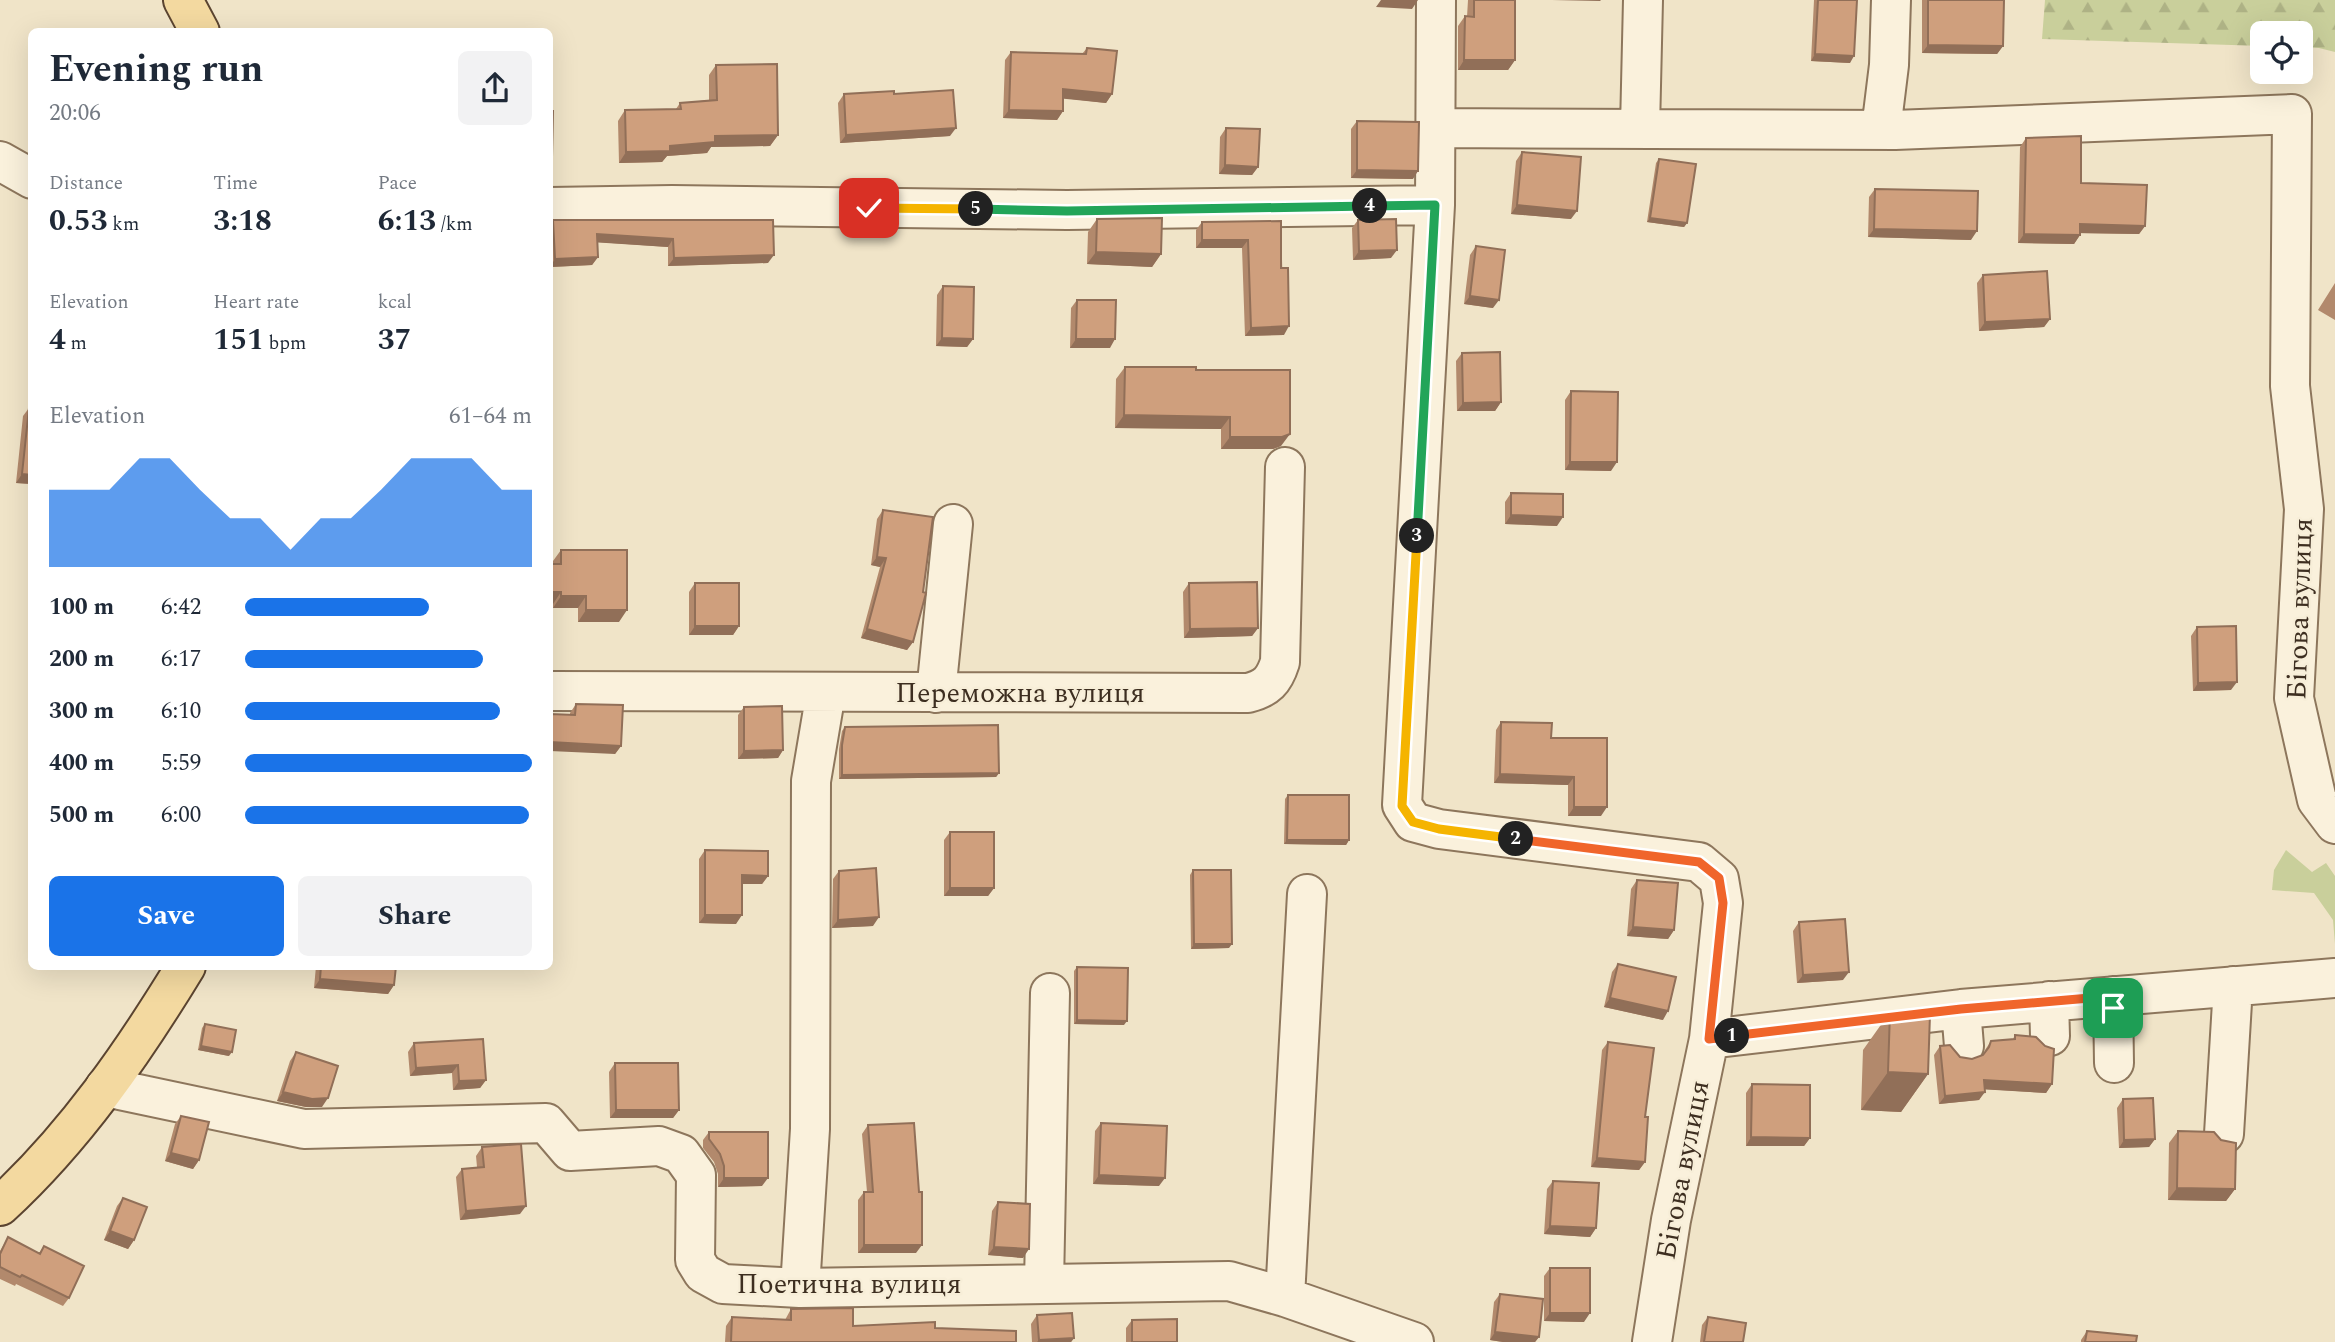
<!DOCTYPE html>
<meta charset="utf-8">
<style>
body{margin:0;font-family:Spectral,serif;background:#f2f2f3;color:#1f2937;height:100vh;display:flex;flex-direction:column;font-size:26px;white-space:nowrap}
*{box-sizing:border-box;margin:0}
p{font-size:23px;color:#747a83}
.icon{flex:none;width:38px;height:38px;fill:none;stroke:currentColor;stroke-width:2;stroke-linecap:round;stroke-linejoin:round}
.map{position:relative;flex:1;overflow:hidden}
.side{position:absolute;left:28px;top:28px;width:525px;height:942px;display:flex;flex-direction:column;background:#fff;border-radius:10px;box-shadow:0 7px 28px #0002}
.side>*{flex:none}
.fabs{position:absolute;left:2250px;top:21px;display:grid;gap:14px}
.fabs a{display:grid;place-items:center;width:63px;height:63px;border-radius:10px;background:#fff;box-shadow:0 7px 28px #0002;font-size:35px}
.pin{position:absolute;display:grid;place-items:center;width:60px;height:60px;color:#fff;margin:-30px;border-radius:14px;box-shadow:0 4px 10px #0006}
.km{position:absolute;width:35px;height:35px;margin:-18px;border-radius:50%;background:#222;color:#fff;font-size:19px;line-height:35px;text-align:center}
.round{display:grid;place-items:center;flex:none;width:74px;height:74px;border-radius:10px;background:#f2f2f3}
.summary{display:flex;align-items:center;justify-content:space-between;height:119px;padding:0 21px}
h1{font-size:38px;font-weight:700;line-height:52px}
.metrics{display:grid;grid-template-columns:repeat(3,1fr);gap:10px;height:119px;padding:7px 21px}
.metrics div{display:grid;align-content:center}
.metrics b{font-size:30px;font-weight:700}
.metrics small{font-size:19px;font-weight:400}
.metrics p{font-size:19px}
.chart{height:196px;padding:14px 21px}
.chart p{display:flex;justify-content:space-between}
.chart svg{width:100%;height:126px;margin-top:7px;fill:#1a73e8;opacity:.7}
.action{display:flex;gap:14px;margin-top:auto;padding:14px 21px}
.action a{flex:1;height:80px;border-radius:10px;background:#1a73e8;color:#fff;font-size:28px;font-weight:700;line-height:80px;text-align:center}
.action a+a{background:#f2f2f3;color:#1f2937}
ul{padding:0 21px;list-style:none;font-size:23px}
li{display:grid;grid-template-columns:112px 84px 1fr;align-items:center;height:52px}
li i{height:18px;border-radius:9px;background:#1a73e8}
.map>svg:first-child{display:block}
.forest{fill:url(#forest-firs)}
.park{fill:#c9cf9b}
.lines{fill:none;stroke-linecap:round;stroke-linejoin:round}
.minor-casing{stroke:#8d765c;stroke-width:42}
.major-casing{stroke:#5b4430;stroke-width:42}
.minor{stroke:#faf1dc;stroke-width:38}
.major{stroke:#f3d9a0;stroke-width:38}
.wall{fill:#b2896c}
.shaded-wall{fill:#916f58}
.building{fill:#cf9f7d;stroke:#916f58;stroke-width:2}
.split-1-casing{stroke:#fff;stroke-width:14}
.split-2-casing{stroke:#fff;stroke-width:14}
.split-3-casing{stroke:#fff;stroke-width:14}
.split-4-casing{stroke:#fff;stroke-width:14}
.split-5-casing{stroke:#fff;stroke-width:14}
.split-6-casing{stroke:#fff;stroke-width:14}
.split-1{stroke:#f0652b;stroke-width:9}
.split-2{stroke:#f0652b;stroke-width:9}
.split-3{stroke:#f5b400;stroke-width:9}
.split-4{stroke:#22a559;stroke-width:9}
.split-5{stroke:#22a559;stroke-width:9}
.split-6{stroke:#f5b400;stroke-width:9}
.labels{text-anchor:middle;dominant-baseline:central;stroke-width:5;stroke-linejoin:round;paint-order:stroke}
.street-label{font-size:28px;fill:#3d2e20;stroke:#f7eed8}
</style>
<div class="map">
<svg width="2335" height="1342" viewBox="0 0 2335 1342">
<defs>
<pattern id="forest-firs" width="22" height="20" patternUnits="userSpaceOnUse" patternTransform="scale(1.75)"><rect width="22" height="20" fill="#c9cf9b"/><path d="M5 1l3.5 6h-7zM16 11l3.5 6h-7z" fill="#aeb285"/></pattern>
</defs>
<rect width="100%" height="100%" fill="#f0e4c8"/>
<path class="forest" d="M2045,0H2335V52L2319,48L2301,47V33H2263V46L2042,39Z"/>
<path class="park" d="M2286,850L2312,872L2326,863L2335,876V944L2333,920L2314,893L2272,890L2274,870Z"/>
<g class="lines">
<defs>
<path id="minor" d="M1436,0L1435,205L1402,805L1413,822L1439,829L1699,862L1719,879L1723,903L1709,1039L1671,1220L1652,1342
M1435,128L1895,130L2292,114L2290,386L2304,509L2294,698L2317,800L2335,824
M1640,128L1643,0
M1881,130L1889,65L1891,0
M0,161L32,179
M550,207L672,205L1067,210L1435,205
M550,691L1248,693C1267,688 1274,681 1280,662L1285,467
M936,693L953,524
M2113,996L2114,1063
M2049,1001L2050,1036
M1961,1009L1964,1046
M1709,1039L1961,1009L2335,978
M105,1087L304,1129L546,1123L570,1151L659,1146L681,1154L696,1175L695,1260L703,1273L723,1284L800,1288L1229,1281L1285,1297L1414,1342
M2224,1134L2233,986
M1044,1283L1050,993
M800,1288L810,1129L811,781L826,692
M1285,1297L1307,894"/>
<path id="major" d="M183,0L200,32
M0,1206C75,1137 133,1053 186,966"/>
</defs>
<use href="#minor" class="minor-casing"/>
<use href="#major" class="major-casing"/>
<use href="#minor" class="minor"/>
<use href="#major" class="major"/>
</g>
<path class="wall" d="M1468,0H1515V60L1508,70H1458V26L1465,16L1467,17Z
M1814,0H1857L1850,63L1811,61Z
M1922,0H2004L2003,46L1997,54L1922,53Z
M1087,48L1112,94L1106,103L1063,98V111L1057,120L1003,118L1005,60L1011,52L1082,54Z
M716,65L778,135L770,146L711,147L707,153L667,156L662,162L619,163L618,121L625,110L676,109L680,103L709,100V75Z
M844,94H894L950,136L840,143L838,103Z
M1357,121L1413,179L1351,178V129Z
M1226,128L1258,167L1252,175L1219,174L1220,137Z
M2026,138L2081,183L2145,226L2139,234L2080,233V235L2074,244L2018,243L2020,147Z
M1522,152L1571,219L1511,214L1516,161Z
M1659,159L1687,223L1684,227L1647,222L1656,163Z
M1875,189L1971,240L1868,237L1869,197Z
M1097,219L1161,254L1152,267L1087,264L1088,232Z
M553,220H773L768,263L668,266V247L597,242L598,257L592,265L550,267V225Z
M1358,220L1391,258L1353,260L1352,228Z
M1281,221L1284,335L1245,336L1242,248H1196V230L1202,222Z
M1476,246L1493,308L1464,304L1470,255Z
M1983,275L2050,319L2044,327L1979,331L1977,283Z
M2335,283V320L2318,310Z
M943,286L973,339L967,347L936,346L937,295Z
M1077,300L1110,348H1070L1071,308Z
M1462,353L1501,402L1495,411H1457L1456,361Z
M1125,367L1196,370L1281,446L1273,449H1221V429L1115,428L1116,379Z
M1571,391L1611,471L1565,470V400Z
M29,408H32V484L16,483L23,416Z
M1511,493L1557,526L1505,524V502Z
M883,510L913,642L907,650L861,638L880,567L871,565L877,519Z
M561,550L619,622H578V608H553V604L550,603V564H553V561Z
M695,583L739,626L733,635H689V592Z
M1189,583L1258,628L1252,636L1184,638L1183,592Z
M2197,627L2231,690L2193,691L2191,636Z
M576,704L621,746L615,754L570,715V713Z
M744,707L783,750L778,758L738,759V715Z
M1501,722L1551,738L1601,816H1568V785L1494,783L1496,730Z
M845,727L999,773L996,777L839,779V749L842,731Z
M1288,795L1349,840L1346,845L1284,844L1285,799Z
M950,832L994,888L988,896H944V840Z
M705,850L768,876L762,884H742L736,924L699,923V859Z
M1193,870L1229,948L1191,949L1190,875Z
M839,871L873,926L832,928L833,879Z
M1637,880L1674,930L1668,939L1627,936L1631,889Z
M1799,922L1843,980L1797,983L1793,931Z
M1618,964L1663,1020L1604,1007L1612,972Z
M316,966H396L394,985L388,994L314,988Z
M1077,967L1124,1025L1074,1024V971Z
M1890,1012L1928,1074L1901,1112L1861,1110L1863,1050Z
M205,1024L229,1056L198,1050L202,1028Z
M2015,1035L2052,1084L2046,1093L1985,1089L1979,1100L1939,1104L1934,1055L1940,1046L1960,1057L1972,1059L1983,1055L1985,1050L1991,1041L2013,1039Z
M1608,1042L1645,1117V1162L1639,1170L1591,1167L1602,1050Z
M414,1043L486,1080L480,1088L453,1090L452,1073L410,1076L408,1052Z
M296,1052L322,1107H306L277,1101L290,1061Z
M615,1063L679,1110L673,1118H610L609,1072Z
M1752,1084L1810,1138L1804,1146H1746V1093Z
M2123,1099L2155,1139L2149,1147L2119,1148L2117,1108Z
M181,1116L199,1160L193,1169L165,1161L175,1124Z
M1101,1123L1159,1186L1093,1184L1095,1131Z
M868,1125L916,1253H858V1200L864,1192H867L862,1134Z
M2178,1131L2235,1189L2226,1201L2168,1200L2169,1143Z
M709,1132L762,1186L718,1187V1174L714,1162L703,1148V1140Z
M482,1147L520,1214L460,1220L456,1177L462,1169L477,1167L476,1156Z
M1553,1181L1596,1228L1590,1237L1544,1234L1547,1189Z
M123,1198L134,1240L128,1249L104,1240L117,1206Z
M998,1202L1023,1258L988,1255L992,1211Z
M8,1237L39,1253L44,1246L69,1298L63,1306L16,1284L15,1286L0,1279V1251Z
M1550,1268L1584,1322L1544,1321V1276Z
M1500,1294L1539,1337L1535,1342H1503L1490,1340L1494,1302Z
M791,1309L853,1326L935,1328L1016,1342H725L726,1326L732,1317L785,1320Z
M1037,1315L1074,1338L1071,1342H1032L1031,1324Z
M1708,1317L1743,1342H1700L1702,1325Z
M1132,1320L1177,1342H1126V1328Z
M2087,1331L2136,1342H2081V1340Z"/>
<path class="shaded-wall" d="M1381,0H1418L1412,9L1376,7Z
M1552,0H1601L1600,1Z
M1928,45L2003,46L1997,54L1922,53Z
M1815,54L1854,56L1850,63L1811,61Z
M1464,60H1515L1508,70H1458Z
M1063,89L1112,94L1106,103L1057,98Z
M1009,110L1063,111L1057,120L1003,118Z
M956,128L950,136L840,143L846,135Z
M778,135L770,146L711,147L707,153L667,156L662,162L619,163L626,152L670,146L715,136Z
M1225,165L1258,167L1252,175L1219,174Z
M1357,170L1418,171L1413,179L1351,178Z
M1517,205L1577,211L1571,219L1511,214Z
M1650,218L1687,223L1684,227L1647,222Z
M2080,224L2145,226L2139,234L2074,233Z
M1874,229L1977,231L1971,240L1868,237Z
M597,234L673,239L668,247L591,242Z
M2024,234L2080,235L2074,244L2018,243Z
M1202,240H1248L1242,248H1196Z
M1397,250L1391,258L1353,260L1359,251Z
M1096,252L1161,254L1152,267L1087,264Z
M774,255L768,263L668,266L674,258Z
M598,257L592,265L550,267L555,259Z
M1470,296L1499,300L1493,308L1464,304Z
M2050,319L2044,327L1979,331L1985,322Z
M1289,326L1284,335L1245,336L1251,328Z
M942,338L973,339L967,347L936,346Z
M1076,339H1115L1110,348H1070Z
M1501,402L1495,411H1457L1463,403Z
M1124,415L1230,417L1221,429L1115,428Z
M1290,434L1281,446L1273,449H1221L1230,437Z
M1570,462H1617L1611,471L1565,470Z
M22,474L32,475V484L16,483Z
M1511,515L1563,517L1557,526L1505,524Z
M877,557L886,558L880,567L871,565Z
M550,592H561L553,604L550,603Z
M561,596H586L578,608H553Z
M586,610H627L619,622H578Z
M695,626H739L733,635H689Z
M1258,628L1252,636L1184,638L1190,629Z
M867,629L913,642L907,650L861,638Z
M2237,682L2231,690L2193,691L2198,683Z
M550,742L621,746L615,754L550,751Z
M783,750L778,758L738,759L744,751Z
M999,773L996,777L839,779L842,775Z
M1500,774L1574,777L1568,785L1494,783Z
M1574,807H1607L1601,816H1568Z
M1287,840H1349L1346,845L1284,844Z
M742,875L768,876L762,884H736Z
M950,888H994L988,896H944Z
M705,915H742L736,924L699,923Z
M879,917L873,926L832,928L838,920Z
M1633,927L1674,930L1668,939L1627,936Z
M1194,944H1232L1229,948L1191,949Z
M1849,972L1843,980L1797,983L1803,975Z
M320,979L394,985L388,994L314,988Z
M1610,998L1668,1011L1663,1020L1604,1007Z
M1077,1020L1127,1021L1124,1025L1074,1024Z
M201,1046L232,1052L229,1056L198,1050Z
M458,1065L452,1073L410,1076L416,1068Z
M1888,1072L1928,1074L1901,1112L1861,1110Z
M486,1080L480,1088L453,1090L459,1081Z
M1984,1080L2052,1084L2046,1093L1978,1089Z
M283,1092L328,1098L322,1107H306L277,1101Z
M1985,1092L1979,1100L1939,1104L1945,1096Z
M616,1110H679L673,1118H610Z
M1751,1137L1810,1138L1804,1146H1746Z
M2155,1139L2149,1147L2119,1148L2124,1140Z
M171,1153L199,1160L193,1169L165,1161Z
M1597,1158L1645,1162L1639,1170L1591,1167Z
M1099,1175L1165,1178L1159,1186L1093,1184Z
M724,1178H768L762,1186L718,1187Z
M2177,1188L2235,1189L2226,1201L2168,1200Z
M526,1206L520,1214L460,1220L466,1211Z
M1550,1226L1596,1228L1590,1237L1544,1234Z
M110,1231L134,1240L128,1249L104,1240Z
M864,1245H922L916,1253H858Z
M994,1247L1029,1249L1023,1258L988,1255Z
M1550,1313H1590L1584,1322L1544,1321Z
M1495,1332L1539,1337L1535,1342H1503L1490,1340Z
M1074,1338L1071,1342H1037L1039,1340Z"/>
<path class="building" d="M1474,0H1515V60H1464L1465,16L1474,17Z
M1818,0H1857L1854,56L1815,54Z
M1928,0H2004L2003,46L1928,45Z
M1087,48L1117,51L1112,94L1063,89V111L1009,110L1011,52L1086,54Z
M777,64L778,135L715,136V142L670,146V151L626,152L625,110L681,109L680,103L717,100L716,65Z
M953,90L956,128L846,135L844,94L894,91V94Z
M550,111H553L552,157H550Z
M1357,121L1419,122L1418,171L1357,170Z
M1226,128L1260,129L1258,167L1225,165Z
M2081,136V183L2147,185L2145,226L2080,224V235L2024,234L2026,138Z
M1522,152L1581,157L1577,211L1517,205Z
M1659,159L1696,164L1687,223L1650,218Z
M1875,189L1978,191L1977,231L1874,229Z
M1162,218L1161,254L1096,252L1097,219Z
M1396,219L1397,250L1359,251L1358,220Z
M553,220H773L774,255L674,258L673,239L597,234L598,257L555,259Z
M1281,221V268H1288L1289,326L1251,328L1248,240H1202V222Z
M1476,246L1505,250L1499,300L1470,296Z
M2047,271L2050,319L1985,322L1983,275Z
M943,286L974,287L973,339L942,338Z
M1077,300H1116L1115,339H1076Z
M1500,352L1501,402L1463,403L1462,353Z
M1125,367H1196V370H1290V434L1282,437H1230V417L1124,415Z
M1571,391L1618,392L1617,462H1570Z
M29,408H32V475L22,474Z
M1511,493L1563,494V517L1511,515Z
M883,510L933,517L923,592L926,593L913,642L867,629L886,558L877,557Z
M561,550H627V610H586V596H561V592H550V564H561Z
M1257,582L1258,628L1190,629L1189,583Z
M695,583H739V626H695Z
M2236,626L2237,682L2198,683L2197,627Z
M576,704L623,705L621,746L550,742V714L575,715Z
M782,706L783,750L744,751V707Z
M1501,722L1552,723L1551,738H1607V807H1574V777L1500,774Z
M998,725L999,773L842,775V745L845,727Z
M1288,795H1349V840H1287Z
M950,832H994V888H950Z
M705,850L768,851V876L742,875V915H705Z
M876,868L879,917L838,920L839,871Z
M1193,870H1231L1232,944H1194Z
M1637,880L1678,883L1674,930L1633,927Z
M1845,919L1849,972L1803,975L1799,922Z
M1618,964L1676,977L1668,1011L1610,998Z
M321,966H396L394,985L320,979Z
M1077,967L1128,968L1127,1021L1077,1020Z
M1890,1012L1930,1014L1928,1074L1888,1072Z
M205,1024L236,1030L232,1052L201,1046Z
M2015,1035L2036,1037L2045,1046L2054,1049L2052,1084L1984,1080L1985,1092L1945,1096L1940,1046L1950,1045L1960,1057L1972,1059L1983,1055L1989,1047L1991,1041L2015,1039Z
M483,1039L486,1080L459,1081L458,1065L416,1068L414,1043Z
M1608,1042L1654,1048L1645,1117H1648L1645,1162L1597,1158Z
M296,1052L338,1066L328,1098L312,1099L283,1092Z
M615,1063H678L679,1110H616Z
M1752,1084L1810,1085V1138L1751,1137Z
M2153,1098L2155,1139L2124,1140L2123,1099Z
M181,1116L209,1122L199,1160L171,1153Z
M914,1123L919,1192H922V1245H864V1192H873L868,1125Z
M1101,1123L1167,1126L1165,1178L1099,1175Z
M2178,1131L2214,1132L2221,1140L2236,1143L2235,1189L2177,1188Z
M709,1132H768V1178H724V1166L720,1154L709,1139Z
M521,1144L526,1206L466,1211L462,1169L484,1167L482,1147Z
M1553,1181L1599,1183L1596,1228L1550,1226Z
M123,1198L147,1207L134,1240L110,1231Z
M998,1202L1030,1204L1029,1249L994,1247Z
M8,1237L40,1254L44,1246L84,1266L69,1298L22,1275L20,1277L0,1267V1254Z
M1550,1268H1590V1313H1550Z
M1500,1294L1543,1299L1539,1337L1495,1332Z
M853,1308V1326L935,1322V1328L1016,1331V1342H731L732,1317L791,1320V1309Z
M1072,1313L1074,1338L1039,1340L1037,1315Z
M1708,1317L1746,1323L1743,1342H1704Z
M1177,1319V1342H1132V1320Z
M2087,1331L2137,1336L2136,1342H2085Z"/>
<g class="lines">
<defs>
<path id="split-1" d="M1732,1036L1961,1009L2113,996V1008"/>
<path id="split-2" d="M1516,839L1699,862L1719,878L1723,903L1709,1039L1732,1036"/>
<path id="split-3" d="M1417,536L1402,806L1413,822L1439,829L1516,839"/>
<path id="split-4" d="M1370,206L1435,205L1417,536"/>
<path id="split-5" d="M976,209L1067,211L1370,206"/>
<path id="split-6" d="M869,208L976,209"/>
</defs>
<use href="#split-1" class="split-1-casing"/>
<use href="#split-2" class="split-2-casing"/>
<use href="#split-3" class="split-3-casing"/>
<use href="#split-4" class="split-4-casing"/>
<use href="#split-5" class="split-5-casing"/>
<use href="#split-6" class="split-6-casing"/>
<use href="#split-1" class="split-1"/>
<use href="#split-2" class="split-2"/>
<use href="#split-3" class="split-3"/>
<use href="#split-4" class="split-4"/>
<use href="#split-5" class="split-5"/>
<use href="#split-6" class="split-6"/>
</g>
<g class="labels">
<g class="street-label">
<text transform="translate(2300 609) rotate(-88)">Бігова вулиця</text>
<text x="1020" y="693">Переможна вулиця</text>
<text transform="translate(1683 1170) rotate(-79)">Бігова вулиця</text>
<text x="849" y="1284">Поетична вулиця</text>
</g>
</g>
</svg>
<div class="fabs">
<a><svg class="icon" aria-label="locate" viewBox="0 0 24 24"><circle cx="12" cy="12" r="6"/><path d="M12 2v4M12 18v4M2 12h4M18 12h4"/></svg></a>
</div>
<div class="pin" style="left:2113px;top:1008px;background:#1e9e55"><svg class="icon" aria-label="arrive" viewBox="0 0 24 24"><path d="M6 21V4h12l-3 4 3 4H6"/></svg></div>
<div class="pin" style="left:869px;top:208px;background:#d93025"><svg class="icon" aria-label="check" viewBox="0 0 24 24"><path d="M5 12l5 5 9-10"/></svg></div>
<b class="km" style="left:1732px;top:1036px">1</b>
<b class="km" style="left:1516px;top:839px">2</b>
<b class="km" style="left:1417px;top:536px">3</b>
<b class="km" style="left:1370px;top:206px">4</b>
<b class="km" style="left:976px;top:209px">5</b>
<section class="side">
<div class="summary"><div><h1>Evening run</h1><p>20:06</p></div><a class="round"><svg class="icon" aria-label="share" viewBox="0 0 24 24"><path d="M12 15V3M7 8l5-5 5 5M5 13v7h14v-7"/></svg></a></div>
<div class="metrics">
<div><p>Distance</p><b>0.53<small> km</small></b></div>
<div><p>Time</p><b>3:18</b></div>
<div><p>Pace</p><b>6:13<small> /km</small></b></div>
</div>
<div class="metrics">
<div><p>Elevation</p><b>4<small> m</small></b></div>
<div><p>Heart rate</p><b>151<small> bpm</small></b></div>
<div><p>kcal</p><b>37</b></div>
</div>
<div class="chart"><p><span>Elevation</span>61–64 m</p>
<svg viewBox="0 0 160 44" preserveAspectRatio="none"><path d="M0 44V17L10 17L20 17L30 6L40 6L50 17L60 27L70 27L80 38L90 27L100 27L110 17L120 6L130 6L140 6L150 17L160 17V44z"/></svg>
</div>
<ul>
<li><b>100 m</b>6:42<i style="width:64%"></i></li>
<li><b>200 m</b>6:17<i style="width:83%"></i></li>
<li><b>300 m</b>6:10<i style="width:89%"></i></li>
<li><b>400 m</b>5:59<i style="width:100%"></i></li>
<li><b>500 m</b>6:00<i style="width:99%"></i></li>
</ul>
<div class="action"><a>Save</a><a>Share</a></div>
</section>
</div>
